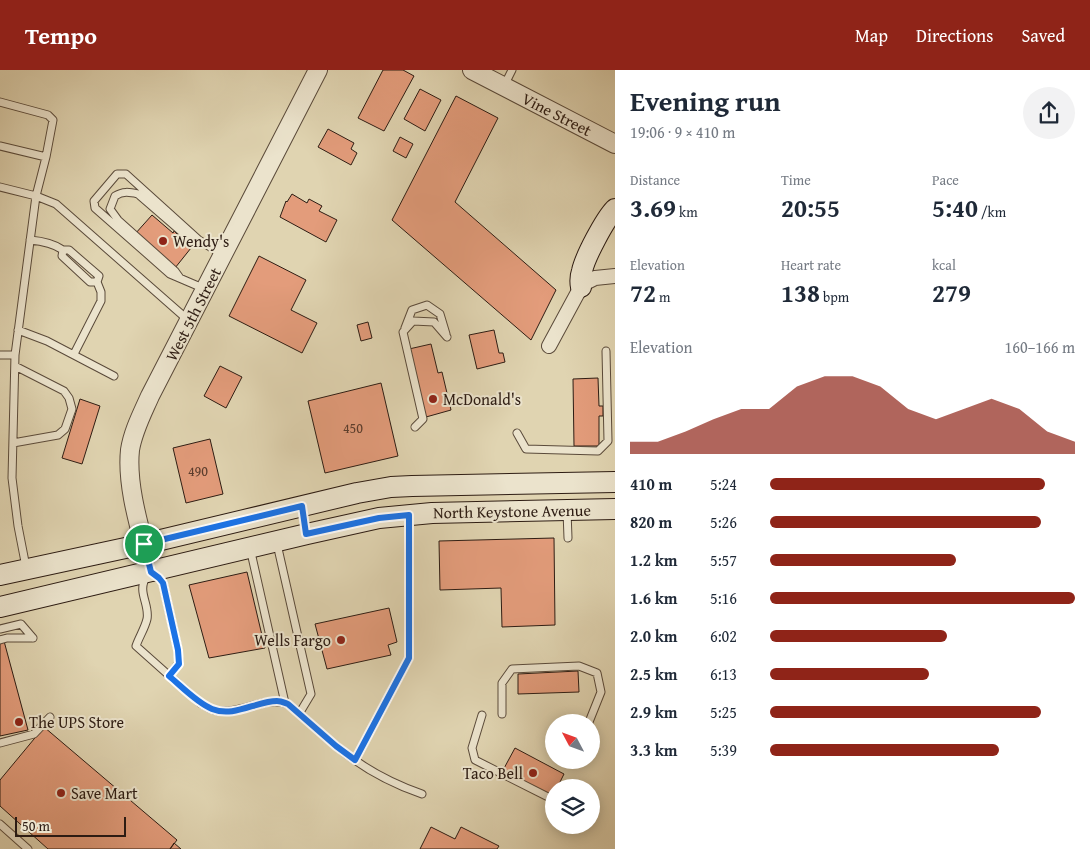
<!DOCTYPE html>
<meta charset="utf-8">
<style>
body{margin:0;font-family:"Gentium Book Plus",serif;background:#f2f2f3;color:#1f2937;height:100vh;display:flex;flex-direction:column;font-size:19px;white-space:nowrap}
*{box-sizing:border-box;margin:0}
p{font-size:16px;color:#747a83}
.icon{flex:none;width:28px;height:28px;fill:none;stroke:currentColor;stroke-width:2;stroke-linecap:round;stroke-linejoin:round}
.map{position:relative;flex:1;overflow:hidden}
.sheet{display:flex;flex-direction:column;background:#fff;width:475px}
.sheet>*{flex:none}
.needle{width:32px;rotate:311deg}
.controls{position:absolute;left:545px;top:644px;display:grid;gap:10px}
.controls a{display:grid;place-items:center;width:55px;height:55px;border-radius:50%;background:#fff;box-shadow:0 2px 12px #0003;font-size:25px}
.scale{position:absolute;left:15px;bottom:12px;width:111px;box-sizing:border-box;padding-left:5px;border:2px solid #2d1c13;border-top:0;font-size:14px;line-height:18px;white-space:nowrap;color:#2d1c13;-webkit-text-stroke:4px #ebe3cc;paint-order:stroke}
.pin{position:absolute;display:grid;place-items:center;width:42px;height:42px;color:#fff;margin:-21px;border:2px solid #fff;border-radius:50%;box-shadow:0 1px 5px #0007}
.round{display:grid;place-items:center;flex:none;width:52px;height:52px;border-radius:26px;background:#f2f2f3}
.overview{display:flex;align-items:center;justify-content:space-between;height:85px;padding:0 15px}
h1{font-size:28px;font-weight:800;line-height:38px}
.metrics{display:grid;grid-template-columns:repeat(3,1fr);gap:8px;height:85px;padding:5px 15px}
.metrics div{display:grid;align-content:center}
.metrics b{font-size:25px;font-weight:800}
.metrics small{font-size:14px;font-weight:400}
.metrics p{font-size:14px}
.chart{height:140px;padding:10px 15px}
.chart p{display:flex;justify-content:space-between}
.chart svg{width:100%;height:90px;margin-top:5px;fill:#8f2418;opacity:.7}
ul{padding:0 15px;list-style:none;font-size:16px}
li{display:grid;grid-template-columns:80px 60px 1fr;align-items:center;height:38px}
li i{height:12px;border-radius:6px;background:#8f2418}
header{display:flex;align-items:center;gap:30px;box-sizing:border-box;height:70px;padding:0 25px;background:#8f2418;color:#fff}
header strong{font-size:24px}
nav{display:flex;gap:28px;margin-inline-start:auto;font-size:18px}
main{display:flex;flex:1;min-height:0}
.map>svg:first-child{display:block}
.building{fill:#e39c7b;stroke:#2d1c13}
.lines{fill:none;stroke-linecap:round;stroke-linejoin:round}
.service-casing{stroke:#5a4a3a;stroke-width:9}
.minor-casing{stroke:#5a4a3a;stroke-width:16}
.tertiary-casing{stroke:#5a4a3a;stroke-width:20}
.secondary-casing{stroke:#2d1c13;stroke-width:22}
.service{stroke:#ebe3cc;stroke-width:7}
.minor{stroke:#ebe3cc;stroke-width:14}
.tertiary{stroke:#ebe3cc;stroke-width:18}
.secondary{stroke:#ebe3cc;stroke-width:20}
.route-casing{stroke:#fff;stroke-width:10}
.route{stroke:#1a73e8;stroke-width:6}
.poi-dot{fill:#8f2418;stroke:#ebe3cc;stroke-width:2}
.labels{text-anchor:middle;dominant-baseline:central;stroke-width:4;stroke-linejoin:round;paint-order:stroke}
.number-label{font-size:14px;fill:#5a3c2d}
.street-label{font-size:16px;fill:#2d1c13;stroke:#ebe3cc}
.poi-label{font-size:16px;fill:#2d1c13;stroke:#ebe3cc;text-anchor:start}
</style>
<header>
<strong>Tempo</strong>
<nav><a>Map</a><a>Directions</a><a>Saved</a></nav>
</header>
<main>
<div class="map">
<svg width="615" height="779" viewBox="0 0 615 779">
<rect width="100%" height="100%" fill="#e0d4b1"/>
<filter id="stains"><feTurbulence type="fractalNoise" baseFrequency=".004" numOctaves="4"/><feColorMatrix values="0 0 0 0 .2 0 0 0 0 .09 0 0 0 0 .02 0 0 0 .5 -.17"/></filter>
<radialGradient id="worn" r=".72"><stop offset=".6" stop-color="#630" stop-opacity="0"/><stop offset="1" stop-color="#630" stop-opacity=".3"/></radialGradient>
<path class="building" d="M383,0H403L414,6L384,61L358,48Z
M420,19L441,30L425,61L404,49Z
M456,26L498,48L455,132L556,220L531,270L392,150Z
M328,59L354,73L351,79L357,83L351,95L318,77Z
M400,67L413,74L406,88L393,81Z
M292,124L307,133L309,129L322,136L319,141L337,150L326,172L280,147L286,131L287,132Z
M152,145L173,163L174,161L183,170L182,171L191,178L175,198L135,164Z
M259,186L306,210L291,240L317,253L302,283L229,246Z
M368,252L372,268L361,271L357,255Z
M494,260L499,283H503L505,292L477,299L469,265Z
M431,274L438,303L442,302L451,340L426,347L409,279Z
M220,296L242,307L226,338L204,326Z
M598,308L599,336H603V346H599V376H574L573,309Z
M381,313L398,386L325,403L308,331Z
M80,329L100,336L82,394L62,388Z
M210,369L223,424L186,433L173,378Z
M554,468L555,555L502,557L501,518L440,520L439,471Z
M247,502L265,578L209,588L189,515Z
M389,538L397,572L388,575L391,585L327,599L315,554Z
M4,571L28,660L0,666V572Z
M578,601L579,622L518,624V604Z
M44,657L177,770L170,779H48L0,736V710Z
M515,678L564,704L557,718H554V725L552,728L502,702Z
M431,757L455,769L461,757L499,776L497,779H420Z
M174,773L181,779H170Z"/>
<g class="lines">
<defs>
<path id="service" d="M504,16L512,0
M0,32L48,45L53,50L46,87L36,126L15,285L12,408L18,456L26,497
M0,76L46,87
M0,117L36,126L56,134L188,250
M30,170C42,171 53,173 63,180L62,186L90,212H97
M63,180H69L99,206L97,212L101,222V231L74,284
M180,208L175,201L118,150L110,139L115,126C123,121 129,122 138,124L190,169L199,170
M205,219L170,204L95,138L94,131L117,104H126L199,170L223,185
M405,258L412,240L427,235L440,244L446,264
M18,260L47,271L114,306
M0,285H15
M415,357L423,349L403,262L413,251L434,252L447,267
M517,363L526,379L598,381L608,371L606,281
M13,373L58,365L65,359L72,339L69,328L64,321L15,296
M567,441L568,468
M277,474L311,624L299,644
M250,478L285,633
M155,504L159,508L163,513L178,580L179,593L169,606
M147,506C136,521 150,534 147,549C145,558 139,567 136,576L200,633C205,635 209,639 214,640C240,646 264,625 288,634C304,647 319,662 335,675C361,697 390,713 422,724
M0,559L21,554L33,568
M0,570L7,568H33
M502,644V613L512,599L579,596L597,603L601,622L589,652
M482,645L472,678L475,690L554,730
M0,673L34,664L50,647
M355,690L409,588V446
M0,754L28,779"/>
<path id="minor" d="M549,276L576,226L581,217L587,212L595,208L615,206"/>
<path id="tertiary" d="M472,0L615,74
M151,502C142,465 126,418 130,380C133,361 142,344 150,326L318,0"/>
<path id="secondary" d="M581,217C580,212 580,207 582,201C585,187 605,149 615,139
M0,505L144,474L357,423L391,417L412,416L615,412
M0,537L307,464L379,448L432,443L615,439"/>
</defs>
<use href="#service" class="service-casing"/>
<use href="#minor" class="minor-casing"/>
<use href="#tertiary" class="tertiary-casing"/>
<use href="#secondary" class="secondary-casing"/>
<use href="#service" class="service"/>
<use href="#minor" class="minor"/>
<use href="#tertiary" class="tertiary"/>
<use href="#secondary" class="secondary"/>
</g>
<g class="lines">
<defs>
<path id="route" d="M302,436L306,464L379,448L409,445V588L355,690L336,676L288,634C285,633 281,631 277,631C256,631 234,648 212,639C197,633 181,616 169,606L179,594L178,580L163,513L159,508L151,502L144,474Z"/>
</defs>
<use href="#route" class="route-casing"/>
<use href="#route" class="route"/>
</g>
<g class="poi-dot">
<circle cx="163" cy="171" r="5"/>
<circle cx="433" cy="329" r="5"/>
<circle cx="341" cy="570" r="5"/>
<circle cx="19" cy="652" r="5"/>
<circle cx="533" cy="703" r="5"/>
<circle cx="61" cy="723" r="5"/>
</g>
<g class="labels">
<g class="number-label">
<text x="353" y="358">450</text>
<text x="198" y="401">490</text>
</g>
<g class="street-label">
<text transform="translate(557 44) rotate(27)">Vine Street</text>
<text transform="translate(193 244) rotate(-63)">West 5th Street</text>
<text transform="translate(512 441) rotate(-1)">North Keystone Avenue</text>
</g>
<g class="poi-label">
<text x="173" y="171">Wendy's</text>
<text x="443" y="329">McDonald's</text>
<text x="331" y="570" text-anchor="end">Wells Fargo</text>
<text x="29" y="652">The UPS Store</text>
<text x="523" y="703" text-anchor="end">Taco Bell</text>
<text x="71" y="723">Save Mart</text>
</g>
</g>
<rect width="100%" height="100%" filter="url(#stains)"/>
<rect width="100%" height="100%" fill="url(#worn)"/>
</svg>
<div class="controls">
<a><svg class="needle" viewBox="-14 -14 28 28"><path d="M0-13l5 13h-10z" fill="#e53935"/><path d="M0 13l5-13h-10z" fill="#747a83"/></svg></a>
<a><svg class="icon" aria-label="layers" viewBox="0 0 24 24"><path d="M12 4l9 5-9 5-9-5zM3 14l9 5 9-5"/></svg></a>
</div>
<div class="scale">50 m</div>
<div class="pin" style="left:144px;top:474px;background:#1e9e55"><svg class="icon" aria-label="arrive" viewBox="0 0 24 24"><path d="M6 21V4h12l-3 4 3 4H6"/></svg></div>
</div>
<section class="sheet">
<div class="overview"><div><h1>Evening run</h1><p>19:06 · 9 × 410 m</p></div><a class="round"><svg class="icon" aria-label="share" viewBox="0 0 24 24"><path d="M12 15V3M7 8l5-5 5 5M5 13v7h14v-7"/></svg></a></div>
<div class="metrics">
<div><p>Distance</p><b>3.69<small> km</small></b></div>
<div><p>Time</p><b>20:55</b></div>
<div><p>Pace</p><b>5:40<small> /km</small></b></div>
</div>
<div class="metrics">
<div><p>Elevation</p><b>72<small> m</small></b></div>
<div><p>Heart rate</p><b>138<small> bpm</small></b></div>
<div><p>kcal</p><b>279</b></div>
</div>
<div class="chart"><p><span>Elevation</span>160–166 m</p>
<svg viewBox="0 0 160 44" preserveAspectRatio="none"><path d="M0 44V38L10 38L20 33L30 27L40 22L50 22L60 11L70 6L80 6L90 11L100 22L110 27L120 22L130 17L140 22L150 33L160 38V44z"/></svg>
</div>
<ul>
<li><b>410 m</b>5:24<i style="width:90%"></i></li>
<li><b>820 m</b>5:26<i style="width:89%"></i></li>
<li><b>1.2 km</b>5:57<i style="width:61%"></i></li>
<li><b>1.6 km</b>5:16<i style="width:100%"></i></li>
<li><b>2.0 km</b>6:02<i style="width:58%"></i></li>
<li><b>2.5 km</b>6:13<i style="width:52%"></i></li>
<li><b>2.9 km</b>5:25<i style="width:89%"></i></li>
<li><b>3.3 km</b>5:39<i style="width:75%"></i></li>
</ul>
</section>
</main>
